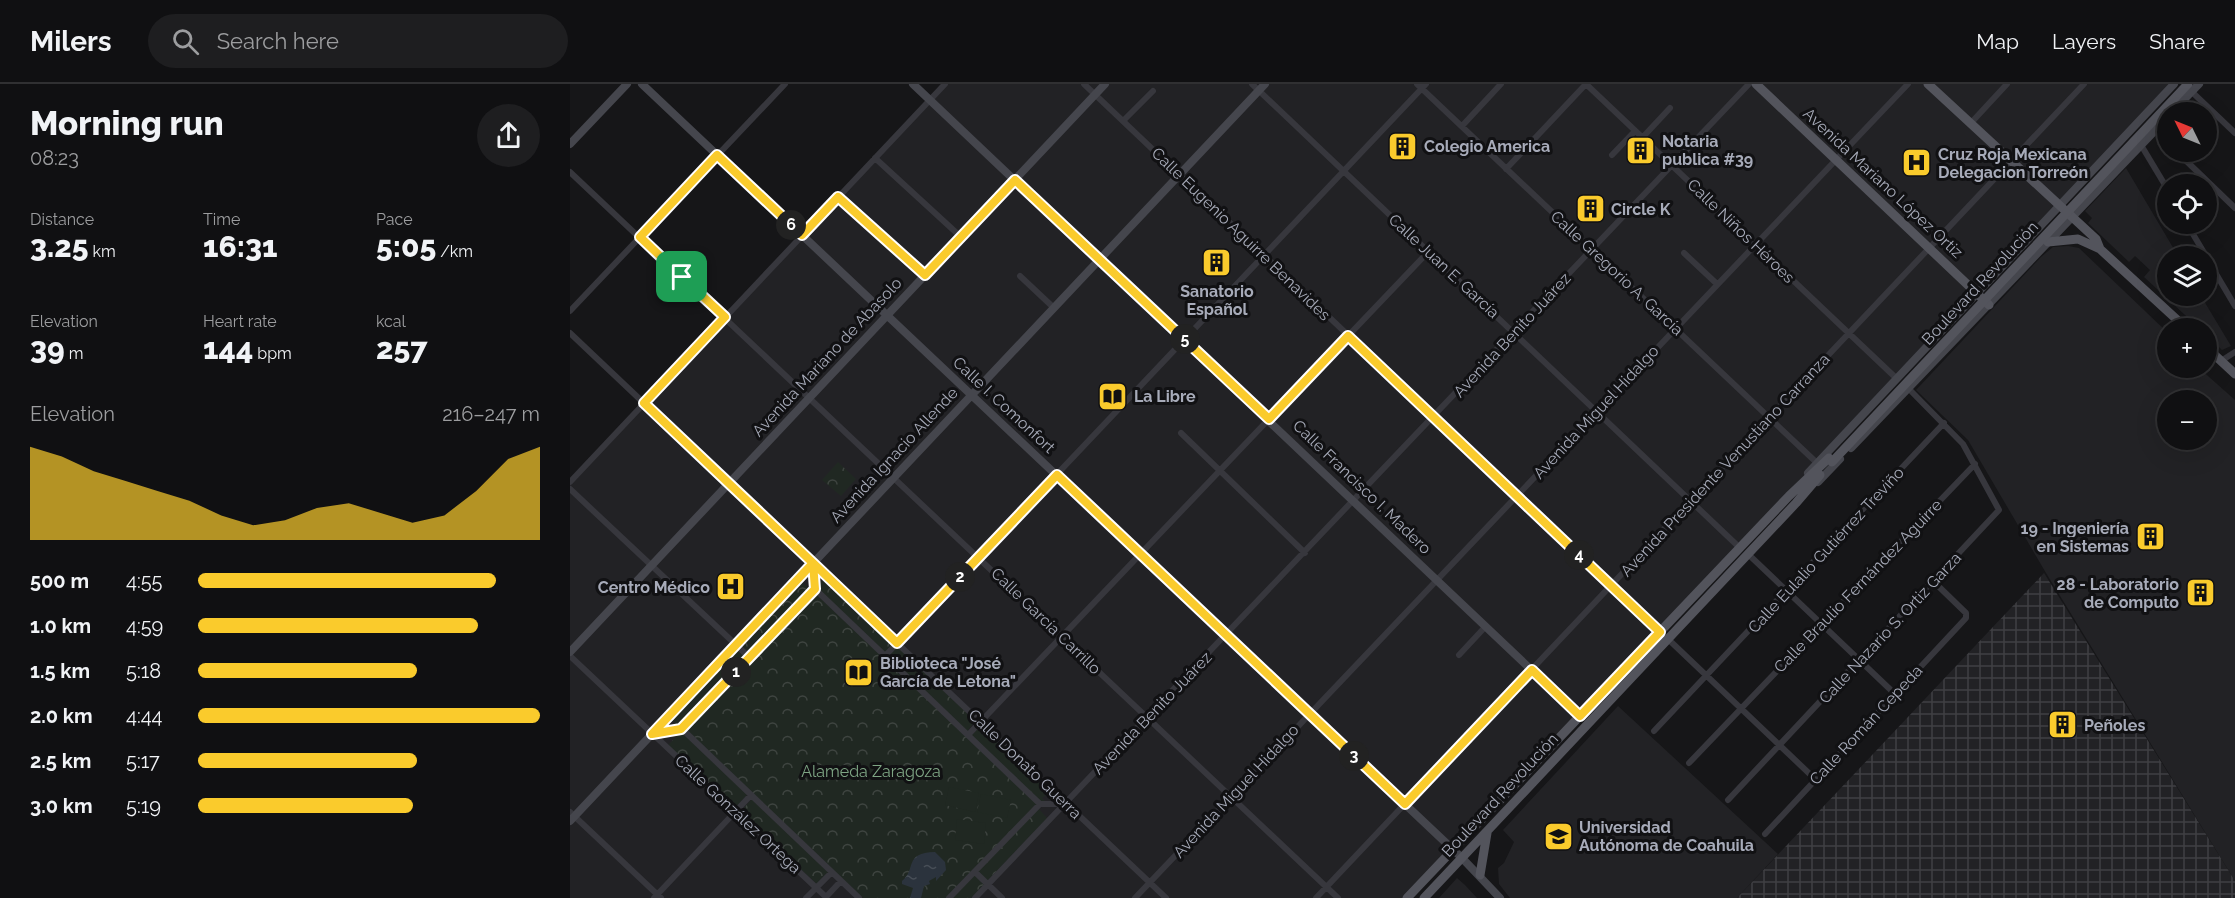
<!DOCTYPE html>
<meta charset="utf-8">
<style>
body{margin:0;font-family:Raleway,sans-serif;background:#1e1e20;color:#f1f3f6;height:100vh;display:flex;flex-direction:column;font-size:22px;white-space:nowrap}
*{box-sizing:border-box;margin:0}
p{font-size:20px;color:#9c9d9f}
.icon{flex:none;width:33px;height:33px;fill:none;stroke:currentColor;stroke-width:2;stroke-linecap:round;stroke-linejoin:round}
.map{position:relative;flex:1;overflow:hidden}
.sheet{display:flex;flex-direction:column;background:#101012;width:570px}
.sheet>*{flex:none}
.needle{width:39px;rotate:313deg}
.tools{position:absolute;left:1587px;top:18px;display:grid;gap:12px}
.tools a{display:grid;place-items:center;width:60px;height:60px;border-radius:50%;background:#101012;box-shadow:0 6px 24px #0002,0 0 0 2px #303032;font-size:30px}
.pin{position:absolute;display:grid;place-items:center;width:51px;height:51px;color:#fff;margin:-26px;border-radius:12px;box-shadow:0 3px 9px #0006}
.km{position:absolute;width:30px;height:30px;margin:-15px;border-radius:50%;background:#222;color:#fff;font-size:16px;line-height:30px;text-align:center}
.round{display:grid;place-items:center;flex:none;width:63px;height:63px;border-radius:32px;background:#1e1e20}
.overview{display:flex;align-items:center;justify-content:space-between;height:102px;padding:0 30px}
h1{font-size:33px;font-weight:800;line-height:45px}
.metrics{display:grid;grid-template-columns:repeat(3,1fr);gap:9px;height:102px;padding:6px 30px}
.metrics div{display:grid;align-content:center}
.metrics b{font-size:30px;font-weight:800}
.metrics small{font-size:16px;font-weight:400}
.metrics p{font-size:16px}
.chart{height:168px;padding:12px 30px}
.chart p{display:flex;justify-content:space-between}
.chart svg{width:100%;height:108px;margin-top:6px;fill:#facb2c;opacity:.7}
ul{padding:0 30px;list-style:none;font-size:20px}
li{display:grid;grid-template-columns:96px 72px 1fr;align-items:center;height:45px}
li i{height:15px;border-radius:8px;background:#facb2c}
header{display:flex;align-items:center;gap:36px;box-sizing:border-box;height:84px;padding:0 30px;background:#101012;border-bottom:2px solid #303032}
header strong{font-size:28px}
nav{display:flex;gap:33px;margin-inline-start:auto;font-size:21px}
.search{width:420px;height:54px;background:#1e1e20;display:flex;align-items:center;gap:15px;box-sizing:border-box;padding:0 21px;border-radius:33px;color:#9c9d9f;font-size:22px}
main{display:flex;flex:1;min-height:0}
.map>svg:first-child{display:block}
.built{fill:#222225;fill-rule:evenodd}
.industrial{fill:url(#industrial-grid)}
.forest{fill:url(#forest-crowns)}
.pitch{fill:#202822}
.water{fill:url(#water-ripples)}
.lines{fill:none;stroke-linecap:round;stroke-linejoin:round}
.street{stroke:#37373d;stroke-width:6}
.secondary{stroke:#45464d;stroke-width:8}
.primary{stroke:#53545c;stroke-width:9}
.primary-bridge{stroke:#53545c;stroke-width:9}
.route-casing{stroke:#fff;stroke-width:12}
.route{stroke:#facb2c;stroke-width:8}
.labels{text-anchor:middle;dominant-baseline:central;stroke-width:6;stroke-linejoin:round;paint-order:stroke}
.poi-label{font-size:16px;font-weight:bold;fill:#a7abb9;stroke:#111113;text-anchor:start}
.street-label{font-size:16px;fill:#a7abb9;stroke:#111113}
.park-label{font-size:16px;fill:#7ea584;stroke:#111113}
</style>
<header>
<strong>Milers</strong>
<div class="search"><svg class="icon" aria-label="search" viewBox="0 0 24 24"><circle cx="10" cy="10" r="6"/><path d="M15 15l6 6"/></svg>Search here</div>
<nav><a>Map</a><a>Layers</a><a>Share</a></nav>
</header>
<main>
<section class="sheet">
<div class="overview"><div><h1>Morning run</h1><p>08:23</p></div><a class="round"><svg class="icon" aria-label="share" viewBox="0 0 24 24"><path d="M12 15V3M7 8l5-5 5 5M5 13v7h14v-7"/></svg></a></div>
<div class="metrics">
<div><p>Distance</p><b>3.25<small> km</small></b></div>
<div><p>Time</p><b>16:31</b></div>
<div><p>Pace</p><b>5:05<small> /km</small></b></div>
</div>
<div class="metrics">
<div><p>Elevation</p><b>39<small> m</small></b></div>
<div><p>Heart rate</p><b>144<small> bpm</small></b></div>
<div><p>kcal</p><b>257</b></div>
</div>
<div class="chart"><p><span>Elevation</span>216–247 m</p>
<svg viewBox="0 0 160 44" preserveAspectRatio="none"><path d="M0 44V6L10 10L20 16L30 20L40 24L50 28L60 34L70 38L80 36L90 31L100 29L110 33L120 37L130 34L140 24L150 11L160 6V44z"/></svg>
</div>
<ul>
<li><b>500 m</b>4:55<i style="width:87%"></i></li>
<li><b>1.0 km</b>4:59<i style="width:82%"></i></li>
<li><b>1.5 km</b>5:18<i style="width:64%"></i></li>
<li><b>2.0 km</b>4:44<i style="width:100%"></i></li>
<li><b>2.5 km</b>5:17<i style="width:64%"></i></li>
<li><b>3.0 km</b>5:19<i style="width:63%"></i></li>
</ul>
</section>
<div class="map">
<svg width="1665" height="814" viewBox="0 0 1665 814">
<defs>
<pattern id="industrial-grid" width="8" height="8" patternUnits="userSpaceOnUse" patternTransform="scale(1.5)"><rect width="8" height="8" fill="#222225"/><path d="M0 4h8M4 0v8" fill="none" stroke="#3f3f43"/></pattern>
<pattern id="forest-crowns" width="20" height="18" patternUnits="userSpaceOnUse" patternTransform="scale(1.5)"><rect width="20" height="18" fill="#202822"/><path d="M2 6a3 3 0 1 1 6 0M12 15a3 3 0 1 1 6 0" fill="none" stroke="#3e4440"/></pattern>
<pattern id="water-ripples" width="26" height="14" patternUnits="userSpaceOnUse" patternTransform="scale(1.5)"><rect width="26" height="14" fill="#2b333d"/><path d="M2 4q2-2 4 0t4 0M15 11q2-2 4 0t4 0" fill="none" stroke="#474e57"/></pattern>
</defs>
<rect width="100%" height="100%" fill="#161618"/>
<path class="built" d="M377,0H1605L840,814H0V400Z
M1556,84L1608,172H1598V212H1631L1661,262L1652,266L1637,251L1636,244H1629L1574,193L1580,186L1565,172L1559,178L1518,139L1522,134L1515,127Z
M1498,162L1509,164L1597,248L1598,284H1629L1665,316V797L1476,489L1398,356L1346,306L1471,173L1483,163ZM1598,316H1636V356H1598Z
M1048,622L1208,770L1167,814H940L929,800L928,784L934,779L944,758L933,746Z
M887,794L895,801L907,814H869Z"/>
<path class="industrial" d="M1474,489L1665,797V814H1167Z"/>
<path class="forest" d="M268,378L286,395L271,412L252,396Z
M255,493L405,637L398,646L403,650L410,642L480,708L472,714L475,717L468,724L477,734L401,814H293L117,647L249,507L246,504Z
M231,497L241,506L109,643L99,634Z
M112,647L177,711L164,725L98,661Z
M182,715L258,788L247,800L169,729Z"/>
<path class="pitch" d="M379,703L409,709L405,728L375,721Z
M411,710L441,716L437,734L407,728Z
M387,735L416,739L414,760L385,756Z"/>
<path class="water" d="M365,768L375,778L376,786L366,797V793L359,797L360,800L354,802L351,814H340L343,804L332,800V797C347,785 333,769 365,768Z"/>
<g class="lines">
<path class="street" d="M514,0L1090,548
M682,0L1170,464
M847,0L1247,379
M1016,0L1326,294
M1622,8L1665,49
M553,37L583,7
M1400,40L1437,0
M892,42L931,0
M1585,46L1598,58
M1072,54L1100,24
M1571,61L1598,106
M1607,68L1665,124
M1042,71L1065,47
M305,74L391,153
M936,85L1016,0
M0,88L768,814
M268,113L355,191
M1617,140L1636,172
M1114,169L1147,200
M1636,173L1665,222
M450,192L484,224
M0,227L215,0
M0,249L596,814
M1651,277L1665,268
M611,349L735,469
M0,398L375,0
M0,405L179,573
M1178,470L1325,610
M243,479L245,505
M1098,555L1245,695
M889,571L916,542
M0,572L257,814
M315,572L856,0
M111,644L245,505L470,720L379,814
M111,644L289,814
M1084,647L1374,339
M82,650L111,644
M398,651L859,167
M1119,679L1405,380
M1158,716L1429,426L1393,360L1339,305
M470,720H496
M0,728L91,814
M1195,750L1396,534V529L1363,497
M405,788L432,814
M84,814L181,711
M236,814L262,788
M255,814L271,797
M405,814L1179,0
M565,814L1338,0
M746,814L1514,0"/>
<path class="secondary" d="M72,0L892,774L930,814
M343,0L1010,632
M1602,28L1629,0
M0,60L57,0
M1281,364L1598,33
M1238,389L1604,0
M1248,398L1270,375
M0,568L535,0
M0,737L695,0"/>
<path class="primary" d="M1186,0L1419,221
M1358,0L1526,155L1530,165L1616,244
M1478,158L1508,155L1530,165
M1636,263L1665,290
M910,791L917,749
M837,814L1219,412L1259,374
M854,814L1226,419L1250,391"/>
<path class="primary-bridge" d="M1262,378L1618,0"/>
</g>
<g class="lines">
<defs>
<path id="route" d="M112,193L155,233L74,319L243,479L245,505L111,645L82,650L243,479L327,559L487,391L835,720L962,586L1010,632L1090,548L778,252L699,335L445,96L355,191L268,113L232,151L147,71L70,153L112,193"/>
</defs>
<use href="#route" class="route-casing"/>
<use href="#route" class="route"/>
</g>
<defs>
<symbol id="building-square" viewBox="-11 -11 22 22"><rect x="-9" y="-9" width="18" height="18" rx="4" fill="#facb2c" stroke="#111113"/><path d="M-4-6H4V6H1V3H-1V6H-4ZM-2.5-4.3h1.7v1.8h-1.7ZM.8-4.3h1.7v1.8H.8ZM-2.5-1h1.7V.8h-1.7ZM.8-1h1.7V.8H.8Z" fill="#111"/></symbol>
<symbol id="hospital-square" viewBox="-11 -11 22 22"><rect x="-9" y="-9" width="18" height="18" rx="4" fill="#facb2c" stroke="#111113"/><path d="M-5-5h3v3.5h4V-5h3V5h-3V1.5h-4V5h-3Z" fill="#111"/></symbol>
<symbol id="library-square" viewBox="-11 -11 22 22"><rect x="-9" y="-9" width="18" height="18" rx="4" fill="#facb2c" stroke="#111113"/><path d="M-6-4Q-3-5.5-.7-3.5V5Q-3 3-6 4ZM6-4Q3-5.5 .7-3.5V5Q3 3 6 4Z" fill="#111"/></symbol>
<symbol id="university-square" viewBox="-11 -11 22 22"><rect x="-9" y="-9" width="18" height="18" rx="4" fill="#facb2c" stroke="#111113"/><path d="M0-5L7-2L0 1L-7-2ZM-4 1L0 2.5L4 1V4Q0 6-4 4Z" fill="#111"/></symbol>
</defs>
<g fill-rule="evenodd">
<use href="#building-square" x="816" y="46" width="33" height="33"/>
<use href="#building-square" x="1054" y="50" width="33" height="33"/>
<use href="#hospital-square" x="1330" y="62" width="33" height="33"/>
<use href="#building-square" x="1004" y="108" width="33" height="33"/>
<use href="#building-square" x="630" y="162" width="33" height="33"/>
<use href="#library-square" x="526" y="296" width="33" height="33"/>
<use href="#building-square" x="1564" y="436" width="33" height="33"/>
<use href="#hospital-square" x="144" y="486" width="33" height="33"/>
<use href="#building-square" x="1614" y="492" width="33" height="33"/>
<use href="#library-square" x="272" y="572" width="33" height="33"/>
<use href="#building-square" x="1476" y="624" width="33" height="33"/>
<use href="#university-square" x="972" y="736" width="33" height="33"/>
</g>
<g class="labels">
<g class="poi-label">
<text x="1092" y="57">Notaria<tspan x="1092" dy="18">publica #39</tspan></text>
<text x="854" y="62">Colegio America</text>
<text x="1368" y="70">Cruz Roja Mexicana<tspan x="1368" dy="18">Delegacion Torreón</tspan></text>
<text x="1041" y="125">Circle K</text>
<text x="647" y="207" text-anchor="middle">Sanatorio<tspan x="647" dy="18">Español</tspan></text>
<text x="564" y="312">La Libre</text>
<text x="1559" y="444" text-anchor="end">19 - Ingeniería<tspan x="1559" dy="18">en Sistemas</tspan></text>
<text x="1609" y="500" text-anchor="end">28 - Laboratorio<tspan x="1609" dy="18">de Computo</tspan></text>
<text x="140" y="503" text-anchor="end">Centro Médico</text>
<text x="310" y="579">Biblioteca "José<tspan x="310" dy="18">García de Letona"</tspan></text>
<text x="1514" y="641">Peñoles</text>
<text x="1009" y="743">Universidad<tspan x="1009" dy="18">Autónoma de Coahuila</tspan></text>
</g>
<g class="street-label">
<text transform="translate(1313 99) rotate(43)">Avenida Mariano López Ortiz</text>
<text transform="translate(1171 147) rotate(44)">Calle Niños Héroes</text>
<text transform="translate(671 150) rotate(44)">Calle Eugenio Aguirre Benavides</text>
<text transform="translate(874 182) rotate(43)">Calle Juan E. García</text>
<text transform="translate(1047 189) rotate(43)">Calle Gregorio A. García</text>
<text transform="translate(1410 199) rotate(-47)">Boulevard Revolución</text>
<text transform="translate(942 251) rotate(-47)">Avenida Benito Juárez</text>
<text transform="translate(257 273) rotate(-47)">Avenida Mariano de Abasolo</text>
<text transform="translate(434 321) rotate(43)">Calle I. Comonfort</text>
<text transform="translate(1026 328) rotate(-47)">Avenida Miguel Hidalgo</text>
<text transform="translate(324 371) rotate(-47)">Avenida Ignacio Allende</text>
<text transform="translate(1155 381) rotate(-47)">Avenida Presidente Venustiano Carranza</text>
<text transform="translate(792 403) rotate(44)">Calle Francisco I. Madero</text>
<text transform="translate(1256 466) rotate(-47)">Calle Eulalio Gutiérrez Treviño</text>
<text transform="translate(1288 502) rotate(-46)">Calle Braulio Fernández Aguirre</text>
<text transform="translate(476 537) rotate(44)">Calle García Carrillo</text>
<text transform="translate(1320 544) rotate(-47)">Calle Nazario S. Ortiz Garza</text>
<text transform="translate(582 629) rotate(-46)">Avenida Benito Juárez</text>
<text transform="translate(1296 641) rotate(-47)">Calle Román Cepeda</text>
<text transform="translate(455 680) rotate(44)">Calle Donato Guerra</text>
<text transform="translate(666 707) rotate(-47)">Avenida Miguel Hidalgo</text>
<text transform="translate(930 711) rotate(-47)">Boulevard Revolución</text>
<text transform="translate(168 730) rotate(43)">Calle González Ortega</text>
</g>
<g class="park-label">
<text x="301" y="687">Alameda Zaragoza</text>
</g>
</g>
</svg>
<div class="tools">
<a><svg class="needle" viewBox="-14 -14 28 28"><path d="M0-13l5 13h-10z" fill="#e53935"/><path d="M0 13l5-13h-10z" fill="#9c9d9f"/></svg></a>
<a><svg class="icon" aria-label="locate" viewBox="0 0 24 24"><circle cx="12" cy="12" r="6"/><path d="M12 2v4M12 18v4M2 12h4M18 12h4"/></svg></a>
<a><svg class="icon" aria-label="layers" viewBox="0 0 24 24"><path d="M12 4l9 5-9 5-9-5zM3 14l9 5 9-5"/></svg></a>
<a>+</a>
<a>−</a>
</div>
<div class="pin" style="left:112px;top:193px;background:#1e9e55"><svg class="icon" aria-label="arrive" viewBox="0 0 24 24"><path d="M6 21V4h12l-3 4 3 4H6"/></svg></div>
<b class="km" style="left:166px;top:588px">1</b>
<b class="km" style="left:390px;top:493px">2</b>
<b class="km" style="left:784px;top:672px">3</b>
<b class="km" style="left:1009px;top:471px">4</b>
<b class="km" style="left:615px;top:255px">5</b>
<b class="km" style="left:221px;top:141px">6</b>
</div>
</main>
